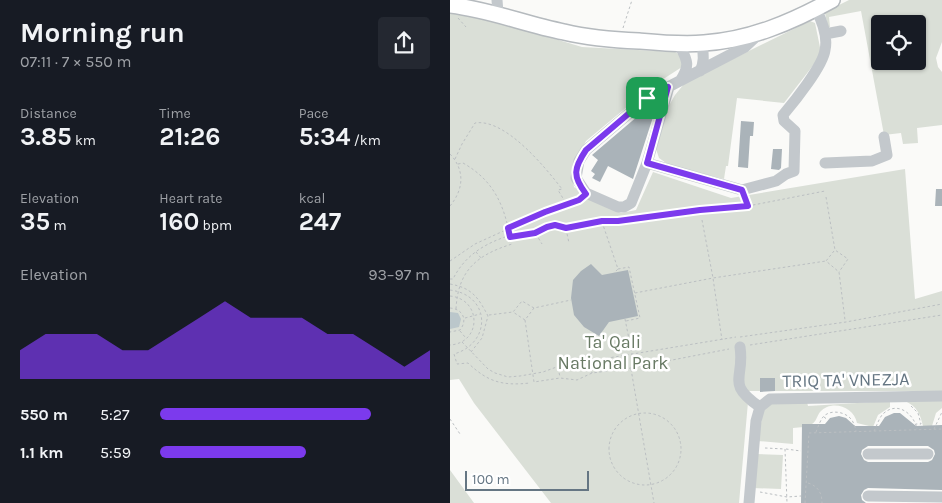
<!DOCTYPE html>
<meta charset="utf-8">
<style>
body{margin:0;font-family:Karla,sans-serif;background:#242831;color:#f1f3f6;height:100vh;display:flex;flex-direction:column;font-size:19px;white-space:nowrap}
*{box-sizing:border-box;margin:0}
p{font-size:16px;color:#9ea1a6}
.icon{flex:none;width:28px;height:28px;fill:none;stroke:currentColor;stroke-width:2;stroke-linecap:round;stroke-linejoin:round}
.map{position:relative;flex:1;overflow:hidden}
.side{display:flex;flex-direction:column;background:#171b24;width:450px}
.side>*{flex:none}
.tools{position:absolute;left:421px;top:15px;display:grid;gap:10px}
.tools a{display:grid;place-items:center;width:55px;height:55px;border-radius:5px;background:#171b24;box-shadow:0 1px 4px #0004;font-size:25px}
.scale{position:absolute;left:15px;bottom:12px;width:124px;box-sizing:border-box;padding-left:5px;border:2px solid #657683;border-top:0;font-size:14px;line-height:18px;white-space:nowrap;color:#657683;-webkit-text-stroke:4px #fff;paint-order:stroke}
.pin{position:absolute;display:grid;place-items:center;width:42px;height:42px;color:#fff;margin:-21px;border-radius:10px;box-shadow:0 2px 8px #0006}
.round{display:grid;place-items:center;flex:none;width:52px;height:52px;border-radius:5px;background:#242831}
.headline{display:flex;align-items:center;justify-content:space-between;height:85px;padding:0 20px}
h1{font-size:28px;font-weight:700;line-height:38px}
.metrics{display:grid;grid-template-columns:repeat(3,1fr);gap:8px;height:85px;padding:5px 20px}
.metrics div{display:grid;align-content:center}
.metrics b{font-size:25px;font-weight:700}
.metrics small{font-size:14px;font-weight:400}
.metrics p{font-size:14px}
.chart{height:140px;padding:10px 20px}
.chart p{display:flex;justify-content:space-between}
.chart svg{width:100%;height:90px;margin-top:5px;fill:#7c3aed;opacity:.7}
ul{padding:0 20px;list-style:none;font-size:16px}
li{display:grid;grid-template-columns:80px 60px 1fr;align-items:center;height:38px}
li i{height:12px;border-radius:6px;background:#7c3aed}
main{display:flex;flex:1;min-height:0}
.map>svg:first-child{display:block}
.green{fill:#dadfd7;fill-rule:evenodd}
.water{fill:#bbc7cb}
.building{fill:#aab3b9;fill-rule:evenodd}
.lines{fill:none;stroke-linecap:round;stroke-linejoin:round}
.major-casing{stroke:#b5babe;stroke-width:18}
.path{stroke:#bbbfc2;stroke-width:1;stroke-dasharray:2.5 2.5;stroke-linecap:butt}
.minor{stroke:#c3c8cc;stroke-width:11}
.major{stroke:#fff;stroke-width:15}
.route-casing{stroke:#fff;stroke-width:10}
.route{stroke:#7c3aed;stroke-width:6}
.labels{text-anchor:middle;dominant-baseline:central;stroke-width:5;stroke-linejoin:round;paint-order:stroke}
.park-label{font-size:18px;fill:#687a64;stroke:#fff}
.street-label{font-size:18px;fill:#657683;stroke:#fff}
</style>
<main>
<section class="side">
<div class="headline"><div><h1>Morning run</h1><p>07:11 · 7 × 550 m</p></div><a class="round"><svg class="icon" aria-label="share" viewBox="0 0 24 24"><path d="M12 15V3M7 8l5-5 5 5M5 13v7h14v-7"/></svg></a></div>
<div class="metrics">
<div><p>Distance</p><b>3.85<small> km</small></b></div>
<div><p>Time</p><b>21:26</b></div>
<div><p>Pace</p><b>5:34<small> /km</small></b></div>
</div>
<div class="metrics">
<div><p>Elevation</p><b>35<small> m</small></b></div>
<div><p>Heart rate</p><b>160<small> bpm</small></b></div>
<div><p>kcal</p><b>247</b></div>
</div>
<div class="chart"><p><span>Elevation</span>93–97 m</p>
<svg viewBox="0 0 160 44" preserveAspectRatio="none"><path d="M0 44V30L10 22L20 22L30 22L40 30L50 30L60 22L70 14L80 6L90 14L100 14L110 14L120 22L130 22L140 30L150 38L160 30V44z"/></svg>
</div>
<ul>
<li><b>550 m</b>5:27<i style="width:78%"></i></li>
<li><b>1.1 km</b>5:59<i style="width:54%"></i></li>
</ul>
</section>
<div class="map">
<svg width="492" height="503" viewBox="0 0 492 503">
<rect width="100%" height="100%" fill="#fafaf8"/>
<path class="green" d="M399,0H492V42L486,58L488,67L492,72V125L467,128L468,143L453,144L451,133L434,135L411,11L379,17L380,27L378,28L375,13L379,10ZM430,24H468V61H430Z
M0,11L21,14L132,47L225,52L232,56L235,65L201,87L136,141L126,160L122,175L124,187L133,193L171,213L186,210L203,172L281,198L455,169L465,299L492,291V391H299L289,503H101L24,403L9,379L0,380Z
M360,21L365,23L371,52L368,59L334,103L287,98L278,166H276L274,179L219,165L209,158L206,149L217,109L225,95L234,84L240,80Z
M440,401V407L428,415L423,427L407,423C404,407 382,399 370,412C367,416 366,422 362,424C357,428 350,427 343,428V444L308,441L313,411L320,404L357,402L358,406Z
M455,401H492V408L486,413L482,426H473C470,413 467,407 455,401Z
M305,454L333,455L331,489L303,488Z
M0,470L24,503H0Z"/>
<path class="water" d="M0,312L8,313L11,319L9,327L0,329Z"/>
<path class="building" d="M195,110L203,117L183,179L158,166L150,182L142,178L145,174L141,171L148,160L142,155Z
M291,121L304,122L303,136H300L298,168L288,167Z
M323,149H332L331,168L329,170L321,169Z
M486,189H492V206H485Z
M141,264L152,275L178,270L188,316L159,322L149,336L134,327L124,315L121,298L123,280L131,271Z
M310,378H325V391L310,392Z
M444,413H450L466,426L492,425V490L418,488L414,490L411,495L412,500L416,503H351L352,424H375L380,418L389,416L396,418L405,426H429L435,417ZM418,446H478L484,450L485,454L482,460L478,462H418L414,460L411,454L412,450Z"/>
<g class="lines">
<defs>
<path id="major" d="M0,5C41,10 74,24 114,32C139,38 164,40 189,41C211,43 232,45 254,43C300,40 342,22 382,0"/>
</defs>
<use href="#major" class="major-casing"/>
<path class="path" d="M8,18L16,27
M173,28L182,0
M0,154C15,170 14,189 0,206
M5,159L12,144L25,123C55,118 95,167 112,189L108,190L117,205
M8,164L13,163C43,180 54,204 60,237L85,233L97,227L105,225L116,228L152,221H168L249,210L298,206L295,199
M376,197L385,250L398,259L389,272
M298,206L375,191
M252,220L263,278L272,340
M152,222L168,269L164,273
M116,229L119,243
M86,234L92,244
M384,251L376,261L389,272L395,320
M26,252L31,258
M0,261L25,244L95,212L128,201
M168,269L179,267L190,318L176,321
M0,279H3C14,257 32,245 55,237
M0,284C22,288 28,297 38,316
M0,290C41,295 42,343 4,354L7,364L18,363C38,382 52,386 80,383
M185,293L263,278L376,261
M0,296C32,299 32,343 0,345
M0,308C13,309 18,320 10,330L0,332
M84,308L72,301L63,312L75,320L84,308L121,300
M6,309C8,270 27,255 62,244
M39,315L63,312
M15,318L30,314
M175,319L182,354
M75,320L84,382L110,378L127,380L142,373L181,368L279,349
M10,331L15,337
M290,337L396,322L492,304
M12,342L38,369L45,373L58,377L70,376L93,372L123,361H140L286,337
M300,345L492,315
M21,352L32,338L38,316
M140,362L142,373
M108,368L110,377
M181,369L204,503
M461,406L468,413L471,424H466
M159 449a36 36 0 1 1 72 0a36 36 0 1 1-72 0Z
M374,417L378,420
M0,419L10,434
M484,429L492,412
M424,431C427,426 429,417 434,413C448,401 464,414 467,429
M366,432C368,427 370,421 373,417C379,410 392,411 399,417C403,420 405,426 406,431
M315,448L335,449L337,503
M336,449L351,451
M358,483C368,486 372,493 372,503
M310,492L337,497L351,496
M355,503L359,433L492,429"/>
<path class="minor" d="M47,0L48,13
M310,33L295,47L197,98L136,150L129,161L126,178L136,193L168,207H174L181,203L197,163L292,190L326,181L336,174L344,171L345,131L334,121L333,115C344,102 373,66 375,50C378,37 372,21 366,9
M375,34L391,31
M229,44C237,60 241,65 230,81
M250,71C255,61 253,53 252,43
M197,163L219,87
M375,163L422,161L437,155L434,137
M290,347C295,379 275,383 310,407
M418,454H478
M418,496L492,497
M299,503L306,421L310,407L320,399L492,396"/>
<use href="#major" class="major"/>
</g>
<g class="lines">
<defs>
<path id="route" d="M218,87L197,163L292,190L298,206L250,210L168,221H152L116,228L105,225L97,227L85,233L60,237L58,228L95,212L129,200L136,194C122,176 124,168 136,150L197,98Z"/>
</defs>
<use href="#route" class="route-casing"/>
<use href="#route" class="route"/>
</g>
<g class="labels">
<g class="park-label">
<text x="163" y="342">Ta' Qali<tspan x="163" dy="21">National Park</tspan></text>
</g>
<g class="street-label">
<text transform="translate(396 380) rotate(-1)">TRIQ TA' VNEZJA</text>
</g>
</g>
</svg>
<div class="tools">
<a><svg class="icon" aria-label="locate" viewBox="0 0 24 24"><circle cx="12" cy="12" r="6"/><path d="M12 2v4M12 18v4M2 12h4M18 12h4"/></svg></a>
</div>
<div class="scale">100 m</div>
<div class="pin" style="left:197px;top:98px;background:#1e9e55"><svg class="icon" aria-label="arrive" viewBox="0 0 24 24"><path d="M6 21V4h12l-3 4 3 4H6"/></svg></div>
</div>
</main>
